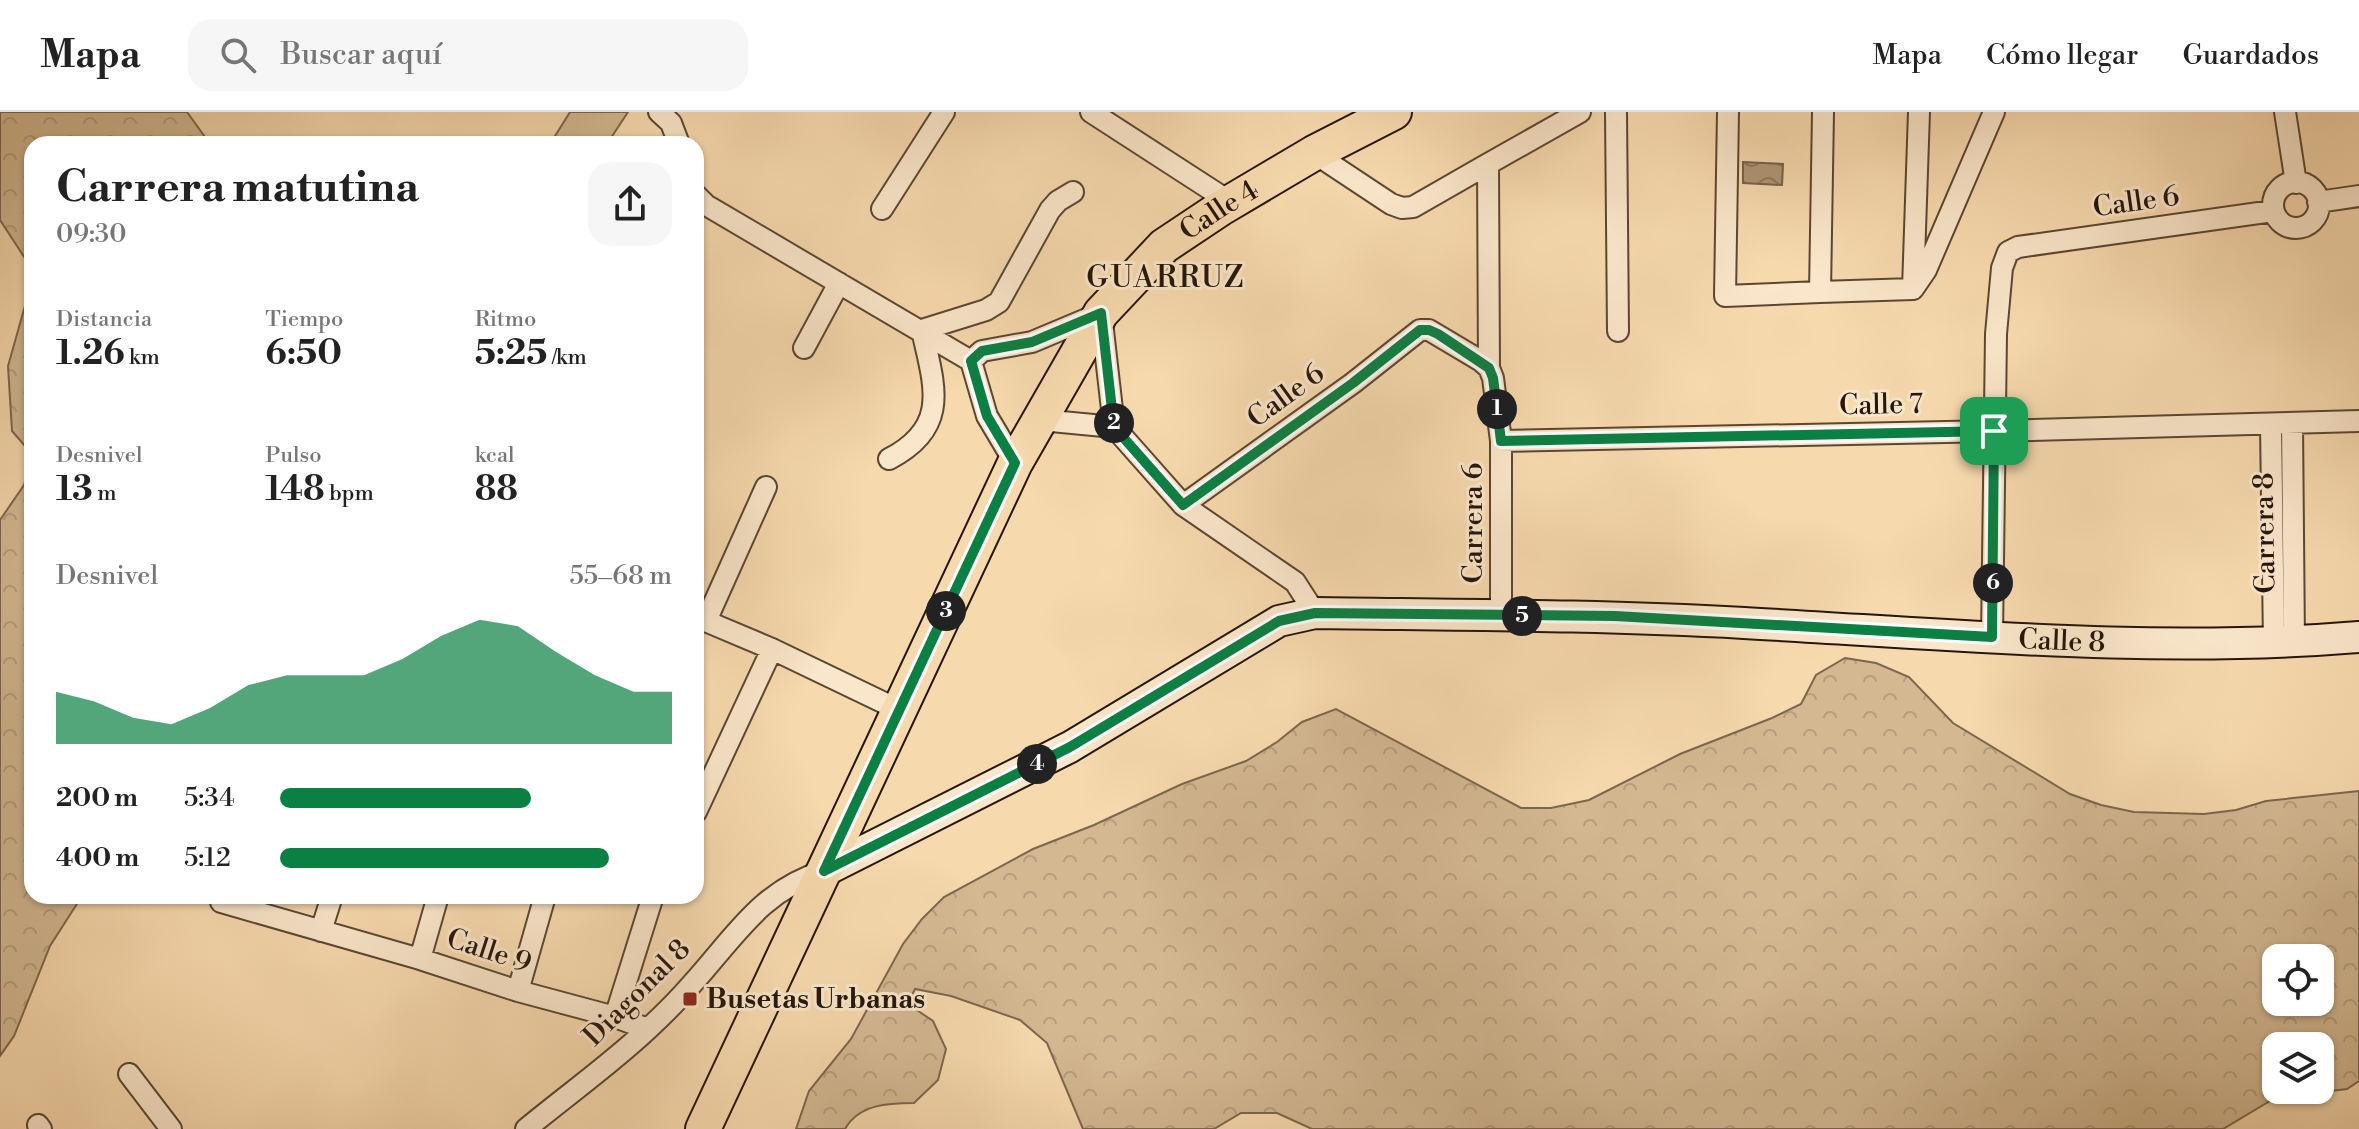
<!DOCTYPE html>
<html lang="es">
<meta charset="utf-8">
<style>
body{margin:0;font-family:"Libre Bodoni",serif;background:#f6f6f6;color:#222;height:100vh;display:flex;flex-direction:column;font-size:30px;white-space:nowrap}
*{box-sizing:border-box;margin:0}
p{font-size:26px;color:#767676}
.icon{flex:none;width:44px;height:44px;fill:none;stroke:currentColor;stroke-width:2;stroke-linecap:round;stroke-linejoin:round}
.map{position:relative;flex:1;overflow:hidden}
.details{position:absolute;left:24px;top:24px;width:680px;height:768px;display:flex;flex-direction:column;background:#fff;border-radius:24px;box-shadow:0 2px 6px #0004}
.details>*{flex:none}
.fabs{position:absolute;left:2262px;top:832px;display:grid;gap:16px}
.fabs a{display:grid;place-items:center;width:72px;height:72px;border-radius:16px;background:#fff;box-shadow:0 2px 6px #0004;font-size:40px}
.pin{position:absolute;display:grid;place-items:center;width:68px;height:68px;color:#fff;margin:-34px;border-radius:16px;box-shadow:0 4px 12px #0006}
.km{position:absolute;width:40px;height:40px;margin:-20px;border-radius:50%;background:#222;color:#fff;font-size:22px;line-height:40px;text-align:center}
.round{display:grid;place-items:center;flex:none;width:84px;height:84px;border-radius:24px;background:#f6f6f6}
.head{display:flex;align-items:center;justify-content:space-between;height:136px;padding:0 32px}
h1{font-size:44px;font-weight:700;line-height:60px}
.metrics{display:grid;grid-template-columns:repeat(3,1fr);gap:12px;height:136px;padding:8px 32px}
.metrics div{display:grid;align-content:center}
.metrics b{font-size:34px;font-weight:700}
.metrics small{font-size:22px;font-weight:400}
.metrics p{font-size:22px}
.chart{height:224px;padding:16px 32px}
.chart p{display:flex;justify-content:space-between}
.chart svg{width:100%;height:144px;margin-top:8px;fill:#0b8043;opacity:.7}
ul{padding:0 32px;list-style:none;font-size:26px}
li{display:grid;grid-template-columns:128px 96px 1fr;align-items:center;height:60px}
li i{height:20px;border-radius:10px;background:#0b8043}
header{display:flex;align-items:center;gap:48px;box-sizing:border-box;height:112px;padding:0 40px;background:#fff;border-bottom:2px solid #e0e0e0}
header strong{font-size:38px}
nav{display:flex;gap:44px;margin-inline-start:auto;font-size:28px}
.search{width:560px;height:72px;background:#f6f6f6;display:flex;align-items:center;gap:20px;box-sizing:border-box;padding:0 28px;border-radius:24px;color:#767676;font-size:30px}
.map>svg:first-child{display:block}
.grass{fill:#d3b892;stroke:#7c674e;stroke-width:2}
.forest{fill:url(#forest-crowns);stroke:#7c674e;stroke-width:2;fill-rule:evenodd}
.water{fill:url(#water-waves);stroke:#78634a;stroke-width:2}
.lines{fill:none;stroke-linecap:round;stroke-linejoin:round}
.minor-casing{stroke:#5a4732;stroke-width:24}
.secondary-casing{stroke:#251609;stroke-width:34}
.primary-casing{stroke:#251609;stroke-width:38}
.minor{stroke:#fae6ca;stroke-width:20}
.secondary{stroke:#fae6ca;stroke-width:30}
.primary{stroke:#f7d9ae;stroke-width:34}
.route-casing{stroke:#fff;stroke-width:16}
.route{stroke:#0b8043;stroke-width:10}
.poi-dot{fill:#8f2418;stroke:#fae6ca;stroke-width:3}
.labels{text-anchor:middle;dominant-baseline:central;stroke-width:6;stroke-linejoin:round;paint-order:stroke}
.street-label{font-size:28px;fill:#251609;stroke:#fae6ca}
.poi-label{font-size:28px;font-weight:bold;fill:#251609;stroke:#fae6ca;text-anchor:start}
.neighbourhood-label{font-size:30px;letter-spacing:2px;fill:#251609;stroke:#fae6ca}
</style>
<header>
<strong>Mapa</strong>
<div class="search"><svg class="icon" aria-label="search" viewBox="0 0 24 24"><circle cx="10" cy="10" r="6"/><path d="M15 15l6 6"/></svg>Buscar aquí</div>
<nav><a>Mapa</a><a>Cómo llegar</a><a>Guardados</a></nav>
</header>
<div class="map">
<svg width="2359" height="1017" viewBox="0 0 2359 1017">
<defs>
<pattern id="forest-crowns" width="20" height="18" patternUnits="userSpaceOnUse" patternTransform="scale(2)"><rect width="20" height="18" fill="#d3b892"/><path d="M2 6a3 3 0 1 1 6 0M12 15a3 3 0 1 1 6 0" fill="none" stroke="#b59d7d"/></pattern>
<pattern id="water-waves" width="16" height="10" patternUnits="userSpaceOnUse" patternTransform="scale(2)"><rect width="16" height="10" fill="#b09776"/><path d="M0 5q4-4 8 0t8 0" fill="none" stroke="#8f7a5f"/></pattern>
</defs>
<rect width="100%" height="100%" fill="#f7d9ae"/>
<filter id="stains"><feTurbulence type="fractalNoise" baseFrequency=".0025" numOctaves="4"/><feColorMatrix values="0 0 0 0 .2 0 0 0 0 .09 0 0 0 0 .02 0 0 0 .5 -.17"/></filter>
<radialGradient id="worn" r=".72"><stop offset=".6" stop-color="#630" stop-opacity="0"/><stop offset="1" stop-color="#630" stop-opacity=".3"/></radialGradient>
<path class="grass" d="M570,0H628L607,32H550Z"/>
<path class="forest" d="M0,0H187L210,32H32V157L0,108Z
M32,169V342L12,319L8,254Z
M32,347V784H82L50,834L14,924L0,944V408L24,373Z
M1845,546L1876,551L1909,565L1953,611L2070,682L2101,693L2134,700L2204,702L2236,698L2266,689L2359,679V969L2347,977L2275,986L2223,1017H1312L1277,1001H1241L1214,1017H1083L1047,931L1020,908L951,884L915,877L908,892L933,909L946,937L938,968L914,991C889,991 859,992 845,1017H796L809,979L851,927L903,832L922,807L944,785L1033,737L1094,713L1182,672L1246,649L1277,630L1302,610L1336,597L1521,696H1551L1589,688L1680,642L1772,606L1801,592L1816,563ZM2276,846H2320V890H2276ZM2276,934H2320V978H2276Z"/>
<path class="water" d="M1743,50L1783,52L1782,73L1743,71Z"/>
<g class="lines">
<defs>
<path id="minor" d="M659,0L671,11L679,32
M1091,0L1230,90
M1616,0L1618,219
M1728,0L1725,184L1820,180L1823,0
M2285,0L2296,71
M1314,41L1391,92L1402,96L1413,95L1488,52
M2273 93a23 23 0 1 1 46 0a23 23 0 1 1-46 0Z
M696,83L706,93L971,249L987,304L1015,351
M2318,90L2359,84
M882,97L944,0
M1913,177L1926,158L1994,0
M1820,180L1913,177L1919,0
M804,236L839,171
M971,249L982,239L1032,230L1101,201L1114,315L1183,393L1295,470L1315,501
M1489,256L1488,52L1580,0
M1041,308L1114,315
M2292,311L2294,531
M2271,312L2274,532
M1501,329L1994,319L2359,309
M889,347C951,315 934,273 922,218L986,198L999,190L1050,98L1058,89L1073,80
M1183,393L1353,271L1420,218H1429L1481,249L1489,256L1493,266L1501,329V504
M696,505L772,537L899,598
M706,509L766,375
M1992,525L1996,222L2002,156L2008,140L2018,135L2273,99
M696,700L772,537
M223,784L221,790L420,847L518,879L615,905L648,917
M321,819L332,784
M420,847L438,784
M518,879L545,784
M615,905L653,784
M129,962L171,1017
M38,1013L41,1017
M526,1017C567,983 611,952 649,916C664,902 679,887 692,872C734,826 761,778 824,759"/>
<g id="secondary">
<path id="s1" d="M824,759L1070,635L1279,509L1315,501C1458,503 1601,503 1744,511C1948,522 2155,542 2359,525"/>
</g>
<g id="primary">
<path id="s2" d="M703,1017L1015,351L1101,201L1164,134L1221,96L1314,41L1394,0"/>
</g>
</defs>
<use href="#minor" class="minor-casing"/>
<use href="#secondary" class="secondary-casing"/>
<use href="#primary" class="primary-casing"/>
<use href="#minor" class="minor"/>
<use href="#secondary" class="secondary"/>
<use href="#primary" class="primary"/>
</g>
<g class="lines">
<defs>
<path id="route" d="M1101,201L1114,315L1183,393L1353,271L1420,218H1429L1438,222L1489,256L1493,266L1501,329L1994,319L1992,525L1615,504L1315,501L1279,509L1070,635L824,759L1015,351L987,304L971,249L982,239L1032,230Z"/>
</defs>
<use href="#route" class="route-casing"/>
<use href="#route" class="route"/>
</g>
<rect class="poi-dot" x="682" y="879" width="16" height="16" rx="4"/>
<g class="labels">
<g class="street-label">
<text transform="translate(2136 90) rotate(-8)">Calle 6</text>
<text stroke="none"><textPath href="#s2" startOffset="1066">Calle 4</textPath></text>
<text transform="translate(1286 284) rotate(-36)">Calle 6</text>
<text transform="translate(1881 293) rotate(-1)">Calle 7</text>
<text transform="translate(1473 411) rotate(-90)">Carrera 6</text>
<text transform="translate(2265 421) rotate(-91)">Carrera 8</text>
<text stroke="none"><textPath href="#s1" startOffset="1304">Calle 8</textPath></text>
<text transform="translate(489 839) rotate(18)">Calle 9</text>
<text transform="translate(637 881) rotate(-45)">Diagonal 8</text>
</g>
<g class="poi-label">
<text x="706" y="887">Busetas Urbanas</text>
</g>
<g class="neighbourhood-label">
<text x="1166" y="166">GUARRUZ</text>
</g>
</g>
<rect width="100%" height="100%" filter="url(#stains)"/>
<rect width="100%" height="100%" fill="url(#worn)"/>
</svg>
<div class="fabs">
<a><svg class="icon" aria-label="locate" viewBox="0 0 24 24"><circle cx="12" cy="12" r="6"/><path d="M12 2v4M12 18v4M2 12h4M18 12h4"/></svg></a>
<a><svg class="icon" aria-label="layers" viewBox="0 0 24 24"><path d="M12 4l9 5-9 5-9-5zM3 14l9 5 9-5"/></svg></a>
</div>
<div class="pin" style="left:1994px;top:319px;background:#1e9e55"><svg class="icon" aria-label="arrive" viewBox="0 0 24 24"><path d="M6 21V4h12l-3 4 3 4H6"/></svg></div>
<b class="km" style="left:1497px;top:297px">1</b>
<b class="km" style="left:1114px;top:311px">2</b>
<b class="km" style="left:946px;top:499px">3</b>
<b class="km" style="left:1037px;top:652px">4</b>
<b class="km" style="left:1522px;top:504px">5</b>
<b class="km" style="left:1993px;top:471px">6</b>
<section class="details">
<div class="head"><div><h1>Carrera matutina</h1><p>09:30</p></div><a class="round"><svg class="icon" aria-label="share" viewBox="0 0 24 24"><path d="M12 15V3M7 8l5-5 5 5M5 13v7h14v-7"/></svg></a></div>
<div class="metrics">
<div><p>Distancia</p><b>1.26<small> km</small></b></div>
<div><p>Tiempo</p><b>6:50</b></div>
<div><p>Ritmo</p><b>5:25<small> /km</small></b></div>
</div>
<div class="metrics">
<div><p>Desnivel</p><b>13<small> m</small></b></div>
<div><p>Pulso</p><b>148<small> bpm</small></b></div>
<div><p>kcal</p><b>88</b></div>
</div>
<div class="chart"><p><span>Desnivel</span>55–68 m</p>
<svg viewBox="0 0 160 44" preserveAspectRatio="none"><path d="M0 44V28L10 31L20 36L30 38L40 33L50 26L60 23L70 23L80 23L90 18L100 11L110 6L120 8L130 16L140 23L150 28L160 28V44z"/></svg>
</div>
<ul>
<li><b>200 m</b>5:34<i style="width:64%"></i></li>
<li><b>400 m</b>5:12<i style="width:84%"></i></li>
</ul>
</section>
</div>
